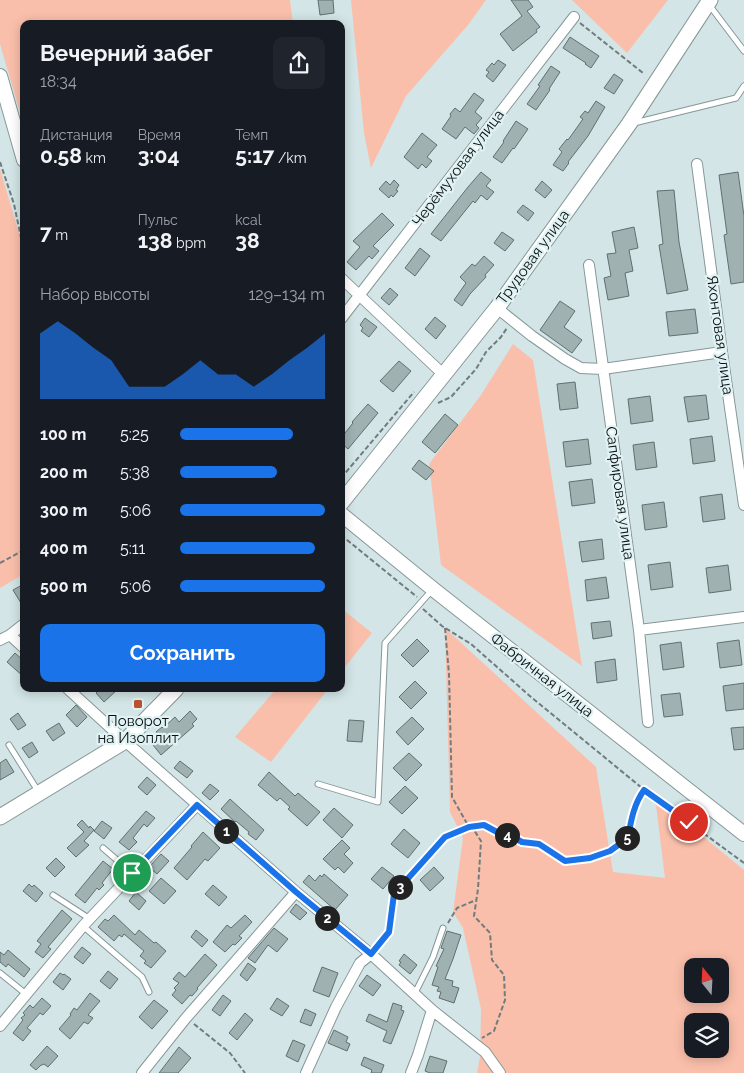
<!DOCTYPE html>
<html lang="ru">
<meta charset="utf-8">
<style>
body{margin:0;font-family:Raleway,sans-serif;background:#20242c;color:#f1f3f6;height:100vh;display:flex;flex-direction:column;font-size:19px;white-space:nowrap}
*{box-sizing:border-box;margin:0}
p{font-size:16px;color:#9ea1a6}
.icon{flex:none;width:28px;height:28px;fill:none;stroke:currentColor;stroke-width:2;stroke-linecap:round;stroke-linejoin:round}
.map{position:relative;flex:1;overflow:hidden}
.details{position:absolute;left:20px;top:20px;width:325px;height:672px;display:flex;flex-direction:column;background:#171b24;border-radius:10px;box-shadow:0 2px 12px #0003}
.details>*{flex:none}
.needle{width:32px;rotate:342deg}
.fabs{position:absolute;left:684px;top:958px;display:grid;gap:10px}
.fabs a{display:grid;place-items:center;width:45px;height:45px;border-radius:10px;background:#171b24;box-shadow:0 2px 12px #0003;font-size:25px}
.pin{position:absolute;display:grid;place-items:center;width:42px;height:42px;color:#fff;margin:-21px;border:2px solid #fff;border-radius:50%;box-shadow:0 1px 5px #0007}
.km{position:absolute;width:25px;height:25px;margin:-12px;border-radius:50%;background:#222;color:#fff;font-size:14px;line-height:25px;text-align:center}
.round{display:grid;place-items:center;flex:none;width:52px;height:52px;border-radius:10px;background:#20242c}
.overview{display:flex;align-items:center;justify-content:space-between;height:85px;padding:0 20px}
h1{font-size:22px;font-weight:700;line-height:38px}
.metrics{display:grid;grid-template-columns:repeat(3,1fr);gap:8px;height:85px;padding:5px 20px}
.metrics div{display:grid;align-content:center}
.metrics b{font-size:21px;font-weight:700}
.metrics small{font-size:14px;font-weight:400}
.metrics p{font-size:14px}
.chart{height:140px;padding:10px 20px}
.chart p{display:flex;justify-content:space-between}
.chart svg{width:100%;height:90px;margin-top:5px;fill:#1a73e8;opacity:.7}
.cta{display:flex;gap:10px;margin-top:auto;padding:10px 20px}
.cta a{flex:1;height:58px;border-radius:10px;background:#1a73e8;color:#fff;font-size:20px;font-weight:700;line-height:58px;text-align:center}
ul{padding:0 20px;list-style:none;font-size:16px}
li{display:grid;grid-template-columns:80px 60px 1fr;align-items:center;height:38px}
li i{height:12px;border-radius:6px;background:#1a73e8}
.map>svg:first-child{display:block}
.green{fill:#fabfab;fill-rule:evenodd}
.building{fill:#9fb1b1;stroke:#607071}
.lines{fill:none;stroke-linecap:round;stroke-linejoin:round}
.lane-casing{stroke:#869798;stroke-width:7}
.street-casing{stroke:#869798;stroke-width:12}
.secondary-casing{stroke:#869798;stroke-width:16}
.primary-casing{stroke:#869798;stroke-width:17}
.path{stroke:#707c7d;stroke-width:2;stroke-dasharray:5 2.5;stroke-linecap:butt}
.lane{stroke:#fff;stroke-width:5}
.street{stroke:#fff;stroke-width:10}
.secondary{stroke:#fff;stroke-width:14}
.primary{stroke:#fff;stroke-width:15}
.route-casing{stroke:#fff;stroke-width:10}
.route{stroke:#1a73e8;stroke-width:6}
.poi-dot{fill:#ba532c;stroke:#e0f2f3;stroke-width:2}
.labels{text-anchor:middle;dominant-baseline:central;stroke-width:4.5;stroke-linejoin:round;paint-order:stroke}
.street-label{font-size:15px;fill:#090f10;stroke:#e0f2f3}
.poi-label{font-size:15px;fill:#090f10;stroke:#e0f2f3}
</style>
<div class="map">
<svg width="744" height="1073" viewBox="0 0 744 1073">
<rect width="100%" height="100%" fill="#d3e5e6"/>
<path class="green" d="M0,0H290L293,24H24V126L0,44Z
M351,0H486L468,25L406,96L371,168L364,133Z
M572,0H668L627,53Z
M0,169L24,250V574L0,588Z
M513,344L533,360L582,666L441,565L429,464L481,395Z
M342,609L372,633L341,672V611Z
M445,628L596,767L613,872L665,878L655,797L744,870V1073H477L480,1057L481,1009L463,928L453,912L463,838L450,812ZM692,966H720V994H692ZM692,1021H720V1049H692Z
M276,689H328L271,762L235,737Z"/>
<path class="building" d="M318,0H333L334,13L320,15Z
M511,0H528L533,7L527,11L540,27L536,30L537,32L513,51L500,34L522,16Z
M570,37L599,56L591,68L585,64L586,63L563,48Z
M498,60L506,65L493,82L486,76L489,72L486,70L492,63L494,65Z
M551,66L560,72L549,89L550,90L536,110L527,104L540,86L538,85Z
M614,74L623,80L614,94L604,88Z
M474,93L484,100L475,112L482,118L476,125L479,128L474,134L465,127L456,139L442,129L451,116L450,114L455,108L460,112Z
M596,101L605,107L588,136L568,162L569,163L563,171L553,165L562,152L559,149L567,139L568,140L583,119L580,117L585,111L588,113Z
M516,121L528,129L514,149L513,148L502,163L493,157L504,142L503,141Z
M422,133L437,145L427,157L432,161L426,168L422,164L418,169L404,157Z
M481,172L491,180L486,186L494,192L487,200L481,195L475,203L473,201L441,241L431,234L468,187Z
M738,172L744,216V282L731,284L724,235L727,234L719,175Z
M394,180L399,185L396,190L398,191L393,197L391,195L389,198L379,189L386,181L390,185Z
M542,181L552,190L545,198L535,190Z
M674,190L679,242L688,290L667,294L659,245L663,244L657,191Z
M523,205L534,213L528,221L517,212Z
M382,213L394,225L373,246L379,251L372,259L369,256L356,270L347,262L360,247L353,241Z
M634,227L638,248L629,250L633,271L625,273L629,296L608,300L604,278L611,276L607,254L616,253L612,232Z
M502,232L514,240L505,251L494,243Z
M420,248L430,256L415,276L405,268Z
M484,256L494,265L485,275L486,277L470,294L462,306L454,300L466,283L460,277L472,264L475,266Z
M390,288L398,295L389,305L381,298Z
M560,301L575,311L564,327L582,340L572,353L540,330Z
M695,309L698,333L669,336L666,312Z
M435,317L446,326L436,339L425,329Z
M365,318L377,327L369,337L361,331L363,328L360,325Z
M399,361L411,371L393,392L380,381Z
M575,382L578,408L560,410L557,384Z
M706,395L709,419L688,422L684,397Z
M650,396L653,421L631,424L628,399Z
M368,404L378,413L348,449L341,443V438L353,423L352,422Z
M445,414L458,425L435,453L422,442Z
M712,436L715,461L693,464L690,439Z
M588,439L591,464L566,467L563,442Z
M654,442L657,467L636,470L633,445Z
M419,460L434,471L426,480L412,469Z
M592,479L595,503L572,506L569,482Z
M722,494L725,519L703,522L700,497Z
M664,502L667,527L645,530L642,505Z
M602,539L604,559L582,562L579,542Z
M670,562L673,587L651,590L648,565Z
M728,565L731,590L709,593L706,568Z
M606,577L609,598L587,601L585,580Z
M24,584V608L13,590Z
M610,621L612,636L593,639L591,623Z
M417,639L429,651L413,667L401,655Z
M739,640L742,665L720,668L717,643Z
M681,642L684,667L663,670L660,645Z
M15,653L24,661V677L7,662Z
M615,659L617,680L597,683L595,662Z
M415,681L427,693L411,709L399,697Z
M744,683V709L726,711L723,686Z
M100,689H118L104,702L96,693Z
M680,693L683,715L664,717L661,695Z
M76,705L87,717L77,727L66,715Z
M190,711L197,719L192,724L194,726L161,755L153,745L161,738L156,732L162,727L163,728L175,717L179,722Z
M18,713L26,725L18,730L10,719Z
M412,717L424,729L408,745L396,732Z
M349,720L364,721L362,742L347,741Z
M59,723L65,733L53,741L46,731Z
M744,727V749L734,750L731,728Z
M32,742L38,752L29,758L22,748Z
M409,753L422,765L406,781L393,768Z
M6,759L14,772L0,780V763Z
M180,761L193,771L187,778L174,768Z
M269,772L295,796L298,793L320,812L307,826L288,809L290,807L280,798L277,801L258,785Z
M147,777L156,785L147,795L138,787Z
M210,784L219,791L210,800L202,793Z
M405,786L418,798L402,814L389,802Z
M230,799L264,830L256,840L248,834L249,832L236,821L235,822L221,809Z
M334,808L353,825L342,838L323,820Z
M146,811L155,818L147,827L144,824L133,838L137,842L129,850L119,842Z
M82,820L89,828L90,826L94,830L84,841L89,845L76,857L67,848L84,832L77,825Z
M102,821L112,828L104,839L94,831Z
M404,829L420,843L408,858L391,844Z
M203,832L220,848L208,861L205,859L187,880L174,868L192,847L191,846Z
M342,840L350,848L344,854L353,863L344,873L338,867L335,870L323,859Z
M161,854L169,861L157,874L149,867Z
M56,858L65,867L55,877L46,868Z
M103,861L113,869L102,883L104,885L99,890L97,888L85,903L75,895Z
M382,867L394,876L383,889L371,879Z
M434,867L444,878L430,891L420,880Z
M324,874L348,895L335,910L303,882L309,875L315,881L320,875L322,877Z
M161,878L176,891L164,904L149,891Z
M29,884L32,887L34,885L43,893L36,902L23,891Z
M213,885L227,897L219,906L205,894Z
M136,892L146,901L139,910L129,901Z
M296,904L307,913L300,920L290,912Z
M62,910L72,919L48,947L51,949L43,958L35,952L41,944L37,941Z
M114,915L135,935L139,930L154,943L156,942L166,951L151,968L144,963L146,961L140,956L144,951L124,934L122,937L119,935L114,941L98,927L105,919L108,921Z
M245,915L252,922L239,936L242,938L235,945L233,944L225,952L213,942L227,925L231,928Z
M274,928L288,939L277,952L268,945L255,963L248,958Z
M196,930L208,940L202,947L191,937Z
M447,931L461,935L453,959L445,979L453,981L452,986L459,988L454,1003L439,998L441,992L437,991L439,987L432,985L438,967L436,966L444,949L441,948Z
M82,947L91,954L83,964L74,957Z
M8,950L30,969L24,977L8,964L6,967L0,962V952L4,955Z
M205,954L217,965L197,988L198,989L192,996L190,995L182,1004L172,995L176,990L174,988L179,983L173,979L179,972L185,977Z
M404,954L417,965L410,974L399,965L401,962L399,961Z
M248,963L256,969L247,981L240,975Z
M322,967L338,973L329,997L313,991Z
M108,971L118,979L110,989L100,981Z
M60,973L63,975L64,974L71,979L63,990L53,982Z
M367,975L381,985L373,996L359,986Z
M90,993L100,1001L88,1015L93,1018L88,1024L84,1022L70,1039L59,1029L71,1015L70,1014L74,1008L77,1010Z
M223,995L231,1001L220,1016L212,1010Z
M42,998L51,1006L43,1015L40,1013L27,1028L31,1031L23,1041L13,1033L23,1020L21,1018L25,1015L23,1013L30,1005L33,1008Z
M277,998L289,1006L282,1016L270,1009Z
M154,1000L168,1011L152,1029L139,1017Z
M393,1003L402,1006L401,1010L404,1011L391,1044L383,1041L387,1031L366,1021L369,1014L387,1022Z
M305,1009L316,1014L311,1026L300,1022Z
M245,1013L253,1020L237,1040L229,1033Z
M334,1030L348,1037L346,1042L350,1044L347,1051L328,1043Z
M293,1040L305,1045L298,1062L286,1056Z
M47,1046L58,1056L48,1067L44,1064L42,1065H41L36,1070L30,1065Z
M179,1047L191,1058L178,1073H159Z
M430,1056L447,1061L443,1073H430L425,1071Z
M364,1057L384,1065L381,1073H371L372,1070L361,1065Z"/>
<g class="lines">
<defs>
<path id="lane" d="M710,6L744,51
M634,123L736,98L744,86
M9,745L38,791
M318,784L378,802L385,643L433,589
M103,848L132,873
M53,895L90,919
M83,926L142,977L149,992
M371,954L389,932L394,894L445,837
M0,973L26,994
M415,993L433,957L443,928"/>
<path id="street" d="M697,164L722,352L744,505
M589,265L639,630L648,722
M341,278L444,375
M497,308L532,336L565,359L581,368L603,369L722,352
M341,319L574,17
M639,630L744,617
M10,635L24,648
M0,640L10,635L24,624
M68,689L125,741L296,892L371,954L432,1010L485,1052L500,1073
M0,1026L83,926L197,805
M142,1073L186,1018L296,892
M306,1073L336,1007L360,963L371,954
M411,1073L418,1055L432,1010"/>
<path id="secondary" d="M0,76L24,160
M341,514L433,589L744,834"/>
<path id="primary" d="M341,503L497,308L629,124L710,0
M0,817L125,741L176,689"/>
</defs>
<use href="#lane" class="lane-casing"/>
<use href="#street" class="street-casing"/>
<use href="#secondary" class="secondary-casing"/>
<use href="#primary" class="primary-casing"/>
<path class="path" d="M580,23L643,73
M0,162L14,204L24,252
M438,403L451,397L476,369L486,352L501,337L507,328
M341,478L414,392
M341,535L417,597
M0,563L24,550
M423,609L442,626L471,644L531,697L642,788L744,863
M445,628L449,674L452,797L469,827L451,834
M469,827L474,830L481,841L478,889L474,916L490,933L492,960L504,975L505,1000L494,1031L482,1038
M469,827L483,825L497,832L511,836L522,842L539,844L565,861L590,858L610,851L628,838C631,820 634,804 644,790
M448,923L457,908L476,900
M194,1024L230,1053L245,1073"/>
<use href="#lane" class="lane"/>
<use href="#street" class="street"/>
<use href="#secondary" class="secondary"/>
<use href="#primary" class="primary"/>
</g>
<g class="lines">
<defs>
<path id="route" d="M132,873L197,805L296,892L371,954L389,932L394,894L445,837L469,827L484,825L497,832L511,836L522,842L539,844L565,861L590,858L610,851L628,838C631,820 634,804 644,790L689,822"/>
</defs>
<use href="#route" class="route-casing"/>
<use href="#route" class="route"/>
</g>
<rect class="poi-dot" x="133" y="699" width="10" height="10" rx="2.5"/>
<g class="labels">
<g class="street-label">
<text transform="translate(458 168) rotate(-53)">Черёмуховая улица</text>
<text transform="translate(533 257) rotate(-54)">Трудовая улица</text>
<text transform="translate(720 335) rotate(82)">Яхонтовая улица</text>
<text transform="translate(620 493) rotate(82)">Сапфировая улица</text>
<text transform="translate(542 675) rotate(38)">Фабричная улица</text>
</g>
<g class="poi-label">
<text x="138" y="721">Поворот<tspan x="138" dy="17">на Изоплит</tspan></text>
</g>
</g>
</svg>
<div class="fabs">
<a><svg class="needle" viewBox="-14 -14 28 28"><path d="M0-13l5 13h-10z" fill="#e53935"/><path d="M0 13l5-13h-10z" fill="#9ea1a6"/></svg></a>
<a><svg class="icon" aria-label="layers" viewBox="0 0 24 24"><path d="M12 4l9 5-9 5-9-5zM3 14l9 5 9-5"/></svg></a>
</div>
<div class="pin" style="left:132px;top:873px;background:#1e9e55"><svg class="icon" aria-label="arrive" viewBox="0 0 24 24"><path d="M6 21V4h12l-3 4 3 4H6"/></svg></div>
<div class="pin" style="left:689px;top:822px;background:#d93025"><svg class="icon" aria-label="check" viewBox="0 0 24 24"><path d="M5 12l5 5 9-10"/></svg></div>
<b class="km" style="left:226px;top:831px">1</b>
<b class="km" style="left:327px;top:918px">2</b>
<b class="km" style="left:400px;top:887px">3</b>
<b class="km" style="left:507px;top:835px">4</b>
<b class="km" style="left:627px;top:838px">5</b>
<section class="details">
<div class="overview"><div><h1>Вечерний забег</h1><p>18:34</p></div><a class="round"><svg class="icon" aria-label="share" viewBox="0 0 24 24"><path d="M12 15V3M7 8l5-5 5 5M5 13v7h14v-7"/></svg></a></div>
<div class="metrics">
<div><p>Дистанция</p><b>0.58<small> km</small></b></div>
<div><p>Время</p><b>3:04</b></div>
<div><p>Темп</p><b>5:17<small> /km</small></b></div>
</div>
<div class="metrics">
<div><b>7<small> m</small></b></div>
<div><p>Пульс</p><b>138<small> bpm</small></b></div>
<div><p>kcal</p><b>38</b></div>
</div>
<div class="chart"><p><span>Набор высоты</span>129–134 m</p>
<svg viewBox="0 0 160 44" preserveAspectRatio="none"><path d="M0 44V12L10 6L20 12L30 19L40 25L50 38L60 38L70 38L80 32L90 25L100 32L110 32L120 38L130 32L140 25L150 19L160 12V44z"/></svg>
</div>
<ul>
<li><b>100 m</b>5:25<i style="width:78%"></i></li>
<li><b>200 m</b>5:38<i style="width:67%"></i></li>
<li><b>300 m</b>5:06<i style="width:100%"></i></li>
<li><b>400 m</b>5:11<i style="width:93%"></i></li>
<li><b>500 m</b>5:06<i style="width:100%"></i></li>
</ul>
<div class="cta"><a>Сохранить</a></div>
</section>
</div>
